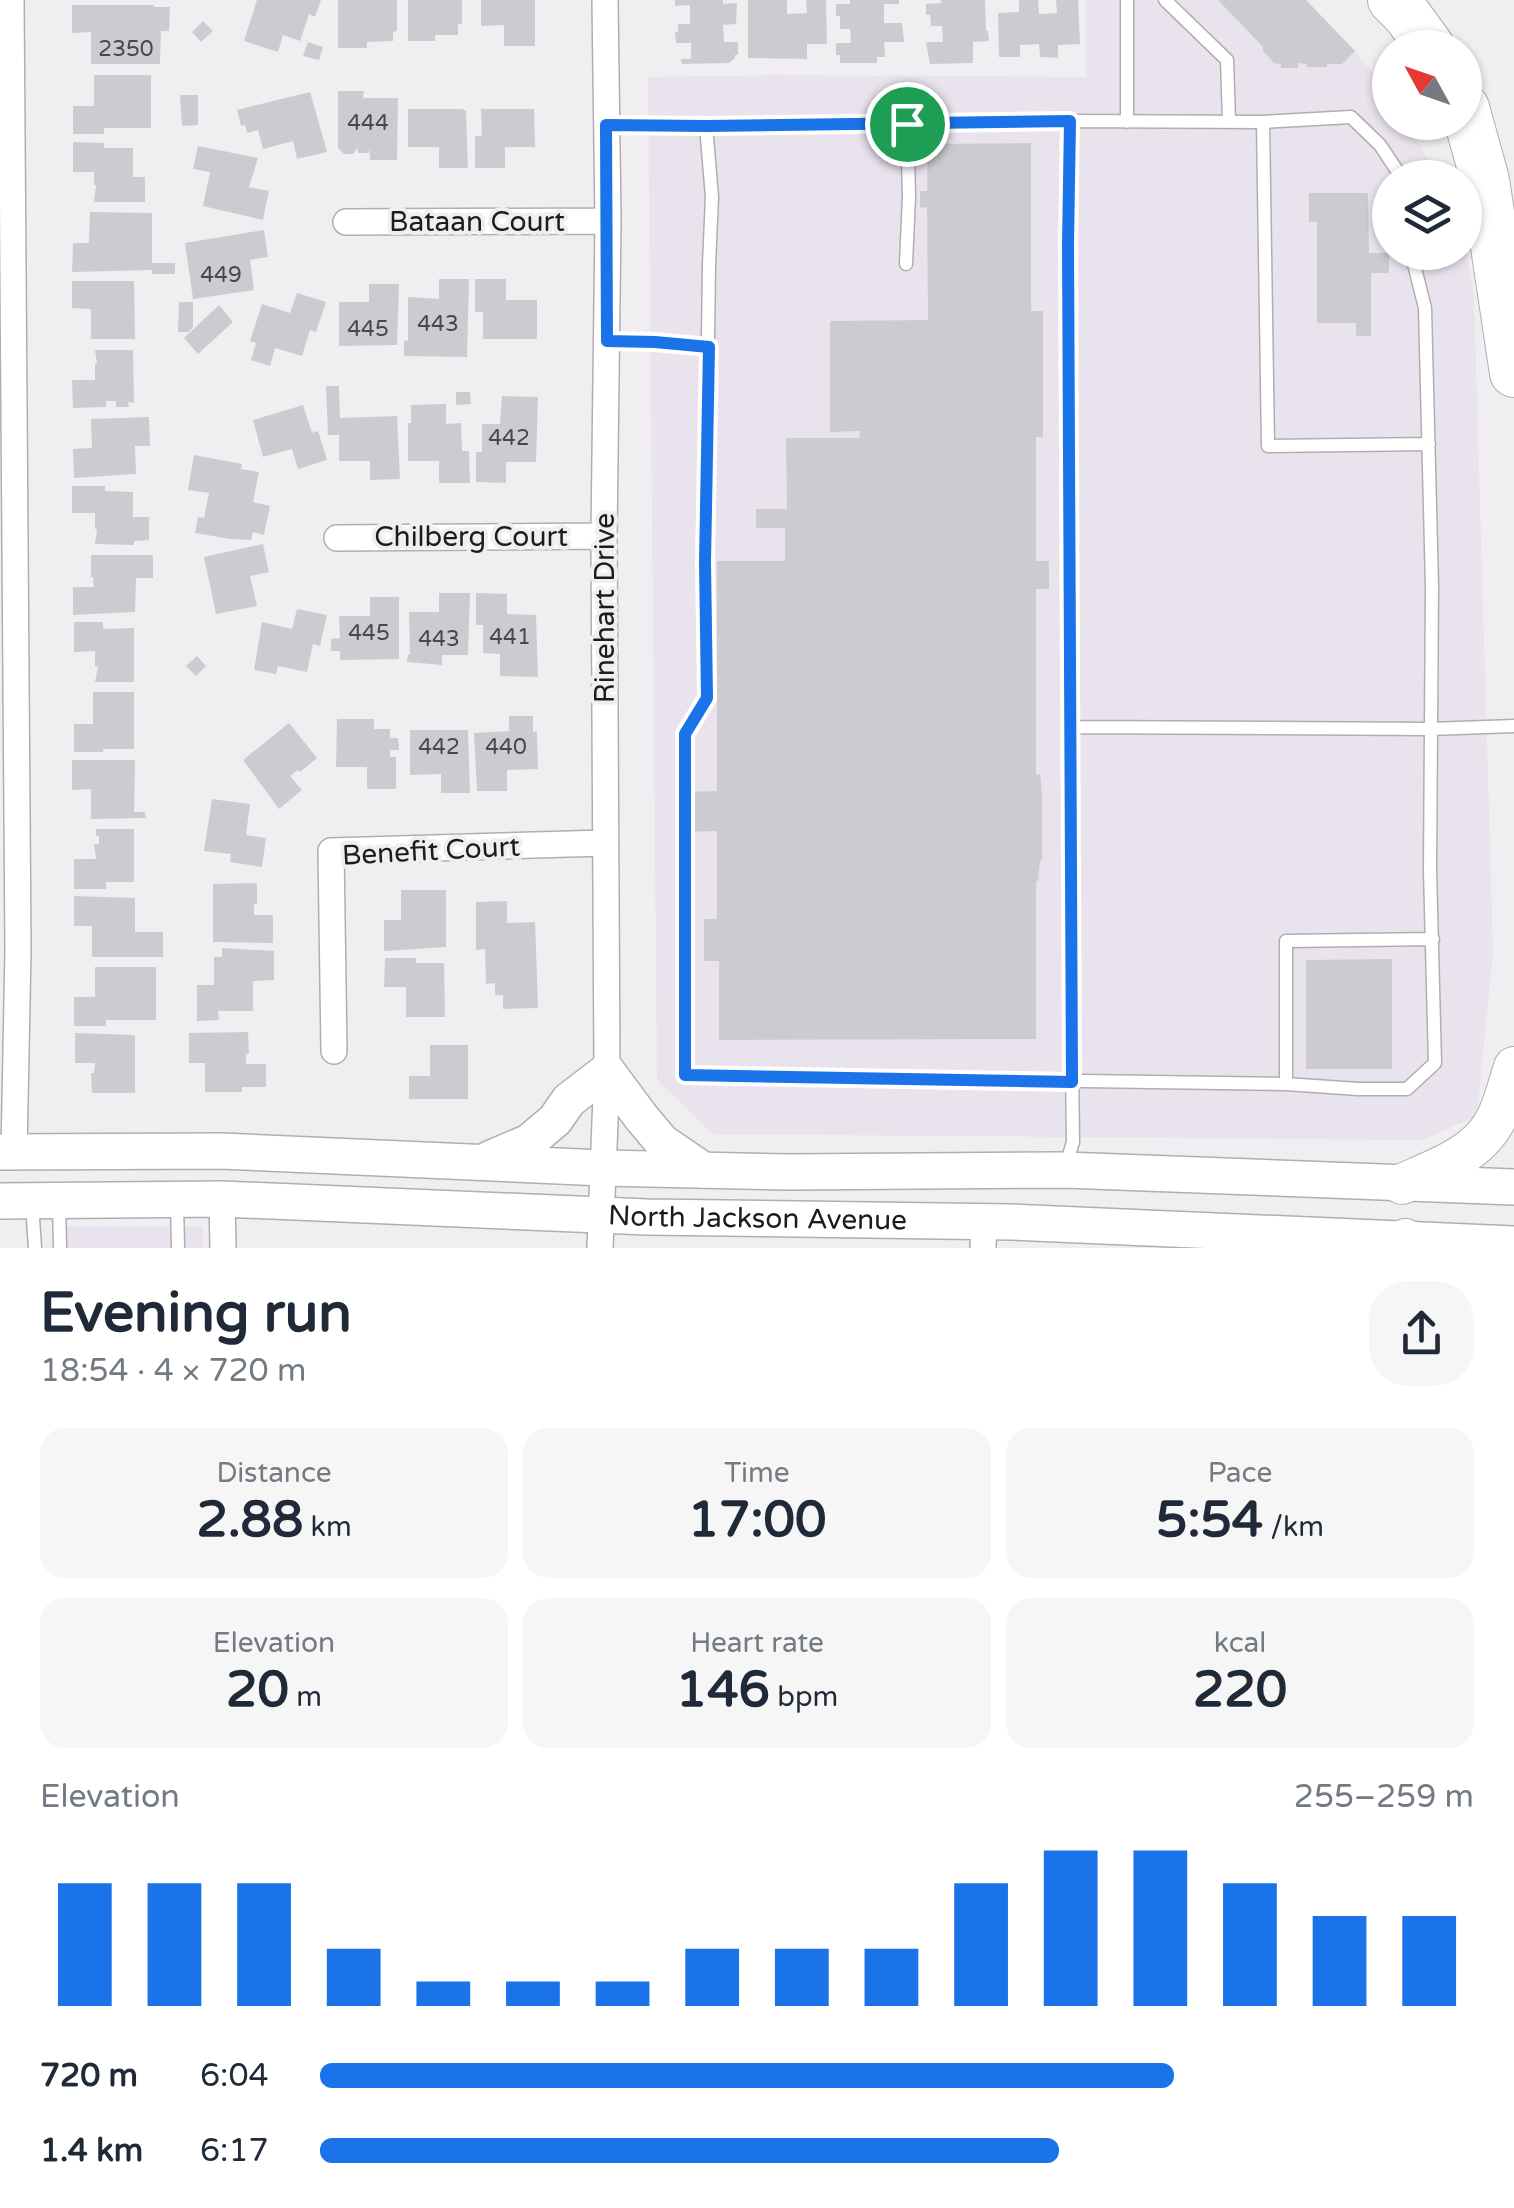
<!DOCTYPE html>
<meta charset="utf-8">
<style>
body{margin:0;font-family:"Varela Round",sans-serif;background:#f6f6f7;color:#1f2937;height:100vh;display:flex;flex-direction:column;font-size:38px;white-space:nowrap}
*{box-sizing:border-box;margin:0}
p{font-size:32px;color:#747a83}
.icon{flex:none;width:55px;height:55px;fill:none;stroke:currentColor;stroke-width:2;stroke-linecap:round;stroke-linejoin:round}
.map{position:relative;height:1248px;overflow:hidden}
.side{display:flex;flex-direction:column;background:#fff;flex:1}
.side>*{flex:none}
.needle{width:65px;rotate:310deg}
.fabs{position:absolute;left:1372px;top:30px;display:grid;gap:20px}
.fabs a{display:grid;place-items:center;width:110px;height:110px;border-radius:50%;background:#fff;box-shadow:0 2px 8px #0004;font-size:50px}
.pin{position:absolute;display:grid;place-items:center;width:85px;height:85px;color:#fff;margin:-42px;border:5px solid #fff;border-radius:50%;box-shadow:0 2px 10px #0007}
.round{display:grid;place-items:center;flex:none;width:105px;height:105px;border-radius:40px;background:#f6f6f7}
.overview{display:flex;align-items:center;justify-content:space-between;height:170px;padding:0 40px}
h1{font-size:55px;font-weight:700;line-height:75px}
.metrics{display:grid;grid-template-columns:repeat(3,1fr);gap:15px;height:170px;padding:10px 40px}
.metrics div{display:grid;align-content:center;border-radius:25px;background:#f6f6f7;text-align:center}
.metrics b{font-size:50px;font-weight:700}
.metrics small{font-size:28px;font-weight:400}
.metrics p{font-size:28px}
.chart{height:280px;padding:20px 40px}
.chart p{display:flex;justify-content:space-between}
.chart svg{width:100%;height:180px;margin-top:10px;stroke:#1a73e8;stroke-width:6}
ul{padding:0 40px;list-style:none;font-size:32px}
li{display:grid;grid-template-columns:160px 120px 1fr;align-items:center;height:75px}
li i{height:25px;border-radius:12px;background:#1a73e8}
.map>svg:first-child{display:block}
.built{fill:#e9e3ed}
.building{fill:#ccccd0}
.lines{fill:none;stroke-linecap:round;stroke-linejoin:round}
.service-casing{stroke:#b0aeb1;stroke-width:15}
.minor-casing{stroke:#b0aeb1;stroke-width:28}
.secondary-casing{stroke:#b0aeb1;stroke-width:38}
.primary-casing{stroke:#b0aeb1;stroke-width:42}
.motorway-casing{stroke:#b0aeb1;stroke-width:50}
.service{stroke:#fff;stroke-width:12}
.minor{stroke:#fff;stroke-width:25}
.secondary{stroke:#fff;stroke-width:35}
.primary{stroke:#fff;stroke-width:40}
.motorway{stroke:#fff;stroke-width:48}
.route-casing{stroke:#fff;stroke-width:20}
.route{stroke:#1a73e8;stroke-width:12}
.labels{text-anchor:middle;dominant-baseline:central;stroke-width:8;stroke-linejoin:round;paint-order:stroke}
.number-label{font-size:22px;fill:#48484a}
.street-label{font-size:28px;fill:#1c1c1d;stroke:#f0eef1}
</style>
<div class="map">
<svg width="1514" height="1248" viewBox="0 0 1514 1248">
<rect width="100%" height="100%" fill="#f0eef1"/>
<path class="built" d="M1086,0H1306L1355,51L1390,95V122L1407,123L1438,177L1390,178V252H1465V243L1474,296L1493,951L1477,1116L1422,1140L712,1134L657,1080L648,77L773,75L1086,77Z
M55,1226H203V1248H55Z"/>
<path class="building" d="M257,0H321L315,17L309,14L300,41L283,35L278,52L244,41Z
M338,0H397V31L393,32V41L367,42V48H338Z
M408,0H462V24H458V35H435V41H408Z
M481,0H535V46H504V25L481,26Z
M675,0H723V4L737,3L736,24L723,25L724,42H738V55H735V58L729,63L682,64L681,59H691V43H676L675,32H678V24H690V5L675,6Z
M748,0H787V14L807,13L806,0H826L827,44H807V59L748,58Z
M850,0H899V4H884V23H902L904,42H884L885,57H877V63H840V55H836V43H851L850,29H840V16H836V4H850Z
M941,0H985L986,31H988L989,41L973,42V63L930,64L926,42H943L942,26H931L930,15H926V4L941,3Z
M1019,0H1038L1039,14L1057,13L1056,0H1078L1080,44L1058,45V58L1040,57L1039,44L1020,45V57H999L998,13L1019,12Z
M1218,0H1306L1355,51L1342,64H1327V67H1307V64L1298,63V68H1281V64L1274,63L1263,51V47Z
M72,5H154V7H170L169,31H161L160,64H91V32L72,33Z
M203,21L213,31L201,42L192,32Z
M308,42L323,47L319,60L303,56Z
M94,75H151V128H104V134H73V106H94Z
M338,91H364L363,98H398L397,160H370V148L369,153H358L357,148L353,154H344L338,148Z
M310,92L327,152L297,159L293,141L263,149L258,130L247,133L245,125L241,126L237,110Z
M180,95H198V125L182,126Z
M408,109H462L466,111L468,168H439V147H408Z
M481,109H534L535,147H505V168H475V136H482Z
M73,142L104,143V148H133V177H145V202H94L96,185H94V172H73Z
M1031,143V311H1043V437H1036V561H1049V589H1036V775L1040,774L1042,795V861L1040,860L1038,881H1036V1039L719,1040V961H704V919H717V831L687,832V792L717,791V561H785V528H756V509H787L786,438H859L860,431L830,432V321L928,320L927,207L920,208V191H927L928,144Z
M198,146L258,158L249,187L269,191L263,220L203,206L210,172L193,169Z
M1309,193H1368L1369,253H1389V273H1371V336H1356V323H1317V222H1309Z
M90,212L152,213V263H175V274H152V270L72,272L73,243H89Z
M264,230L268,257L250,260L254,290L193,299L185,243Z
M439,279H469L467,357L404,356V340L408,341V297L439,299Z
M475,279H506V300H537V339H483V312H475Z
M72,281H134L135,339H91V309L72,308Z
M369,284H399L397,345L339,346V302H369Z
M297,293L326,302L316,332L310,330L302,356L275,348L270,366L251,360L256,343L250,341L262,304L290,313Z
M179,302H193V327L189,332H178Z
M219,305L233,322L198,354L184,338Z
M95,350H133L134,403L128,402L129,407H116V401H106V407L73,408L72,380H95V364H97Z
M326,386H339L340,418L397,416L400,479L370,480V461H339V435H328Z
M456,392H470L471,404L456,405Z
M502,396L538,397L536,462H506V483L476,482V452H482V424H500Z
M446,404V424L461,423L462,451H469L470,483H439V461H408V423H411V405Z
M303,405L312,433L318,431L327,460L298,469L292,449L263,457L253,420Z
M149,417L150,446H135L136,474L74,478L73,449L92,448L91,419Z
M194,455L242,464L241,469L259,472L253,502L270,506L264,535L253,532L251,540L230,539L195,533L198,517L204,518L209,493L188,490Z
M72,486H105V491L133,492V517H149V540L134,541V545L95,544L97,529H95V513H72Z
M263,544L269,572L250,576L257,606L216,614L204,557Z
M91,555H153V578H136L135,612L73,615V587H94L93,577H91Z
M439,593H470L468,655H442V665L407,662L408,655L410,654L409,612H439Z
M476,593L507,594V614L536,615L538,677L500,676V654L483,653V625H476Z
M370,597H399V659L340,660V651H331V639L340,638L339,616H370Z
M297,609L327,615L320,646L313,644L307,672L278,666L276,674L254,670L262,622L292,629Z
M74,622H103V629L134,628V682H95L98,666H95V651L74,652Z
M197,656L206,666L196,676L186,666Z
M93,692H134V749H103V752H74V724H93Z
M509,716H533V732L537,731L538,769L507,770V791H477L474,733L509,731Z
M337,719H374V729H390V738H398L399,750H390V757H396V789H367V767H336Z
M289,723L317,758L300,772L298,770L290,776L302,790L279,809L243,760Z
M410,730H468L470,793H441V774L410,775Z
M72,760H135L134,812H145L146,818L91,819V789L72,790Z
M212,799L250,804L246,835L266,838L262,867L230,862L231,854L204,851Z
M96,829H134V882H106V889H74V859H96L94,844H99V836H96Z
M257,883V904H254V915H273V943L213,942V884Z
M401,890H446V947L384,951V920H401Z
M74,896L135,898V932H163V957H92V926H74Z
M507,901V923L535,922L538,1008L503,1009V995H495V983L486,984L485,949L476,950V902Z
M222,948L274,951V980L253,981V1011H218L219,1020L197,1021V985H214V957H222Z
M385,958H416V963H444L445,1017H406V987H384Z
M1392,959V1069H1306V960Z
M95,967H156V1020H106V1026H74V997H95Z
M248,1032L249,1054H246V1064H266V1087H242V1092H205V1063H189V1033Z
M75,1033L135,1035V1093H92L91,1073H94L95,1063H75Z
M430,1045H468V1099H409V1076H430Z"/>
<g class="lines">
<defs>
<path id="service" d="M1165,0L1227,60L1229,120
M1070,121L1263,122L1351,117L1380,145L1400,175L1399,178
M1127,122V0
M1263,122L1268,446L1429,444
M606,125L706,126L1070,121L1068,244L1069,831L1073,1142L1065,1168
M706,126L712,197L709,265L705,562L707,698L685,734V1075L1286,1084L1358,1089H1407L1435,1063L1430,870L1432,586L1425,308L1411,252
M906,264L909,196L907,123
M607,341L655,342L709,347
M1070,727L1430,729L1514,726
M1286,1084V941L1433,939
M177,1203L178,1248
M32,1204L35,1248
M59,1204L60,1248"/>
<path id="minor" d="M11,0L18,950L14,1153
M346,222L608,221
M337,538L604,536
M334,1051L331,851L605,843
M222,1199L223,1248
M600,1248L607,1071L604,536L608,221L605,0
M983,1248L984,1222"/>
<g id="secondary">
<path d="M0,1152L222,1151L603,1168L790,1172L1065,1170L1514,1187"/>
<path d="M489,1159L529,1142L555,1120L569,1100L607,1071L641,1117L662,1142L703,1170"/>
<path id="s1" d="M0,1201L222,1199L647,1217L1012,1222L1514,1244"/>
</g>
<path id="primary" d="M1402,1184C1436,1169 1477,1155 1495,1121C1504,1104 1508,1085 1514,1067
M1405,1239L1424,1248"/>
<path id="motorway" d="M1392,0L1407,15L1431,48
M1465,108L1485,180L1514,373"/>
</defs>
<use href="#service" class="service-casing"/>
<use href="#minor" class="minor-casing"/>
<use href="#secondary" class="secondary-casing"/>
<use href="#primary" class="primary-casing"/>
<use href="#motorway" class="motorway-casing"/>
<use href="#service" class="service"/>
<use href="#minor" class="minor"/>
<use href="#secondary" class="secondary"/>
<use href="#primary" class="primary"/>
<use href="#motorway" class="motorway"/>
</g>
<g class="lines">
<defs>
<path id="route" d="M1070,121L1068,244L1072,1082L685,1075V734L707,698L705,562L709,347L655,342L607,341L606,125L706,126Z"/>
</defs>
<use href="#route" class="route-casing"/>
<use href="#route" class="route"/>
</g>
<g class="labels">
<g class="number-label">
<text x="126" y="49">2350</text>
<text x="368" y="123">444</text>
<text x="221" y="275">449</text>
<text x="438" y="324">443</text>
<text x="368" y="329">445</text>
<text x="509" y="438">442</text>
<text x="369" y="633">445</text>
<text x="510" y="637">441</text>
<text x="439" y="639">443</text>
<text x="439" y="747">442</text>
<text x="506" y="747">440</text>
</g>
<g class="street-label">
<text x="477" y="222">Bataan Court</text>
<text x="471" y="537">Chilberg Court</text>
<text transform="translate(605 608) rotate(-90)">Rinehart Drive</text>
<text transform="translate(431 851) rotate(-3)">Benefit Court</text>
<text stroke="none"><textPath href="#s1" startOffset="758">North Jackson Avenue</textPath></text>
</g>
</g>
</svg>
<div class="fabs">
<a><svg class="needle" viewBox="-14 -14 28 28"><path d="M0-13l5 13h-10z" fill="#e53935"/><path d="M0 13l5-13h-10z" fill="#747a83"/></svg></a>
<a><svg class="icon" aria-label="layers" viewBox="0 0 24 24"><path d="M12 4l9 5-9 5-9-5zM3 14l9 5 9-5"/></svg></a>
</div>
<div class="pin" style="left:907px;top:124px;background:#1e9e55"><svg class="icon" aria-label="arrive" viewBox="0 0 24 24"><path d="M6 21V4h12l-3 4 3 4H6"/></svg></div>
</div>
<section class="side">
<div class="overview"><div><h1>Evening run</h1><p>18:54 · 4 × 720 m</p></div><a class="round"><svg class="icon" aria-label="share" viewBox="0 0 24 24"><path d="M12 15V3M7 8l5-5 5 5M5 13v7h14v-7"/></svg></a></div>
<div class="metrics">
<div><p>Distance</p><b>2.88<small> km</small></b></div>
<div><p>Time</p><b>17:00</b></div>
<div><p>Pace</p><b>5:54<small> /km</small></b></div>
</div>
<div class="metrics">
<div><p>Elevation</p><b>20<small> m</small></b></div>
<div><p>Heart rate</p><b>146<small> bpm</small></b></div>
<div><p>kcal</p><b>220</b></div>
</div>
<div class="chart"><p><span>Elevation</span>255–259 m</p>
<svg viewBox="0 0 160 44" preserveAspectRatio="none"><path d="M5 44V14M15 44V14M25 44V14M35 44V30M45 44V38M55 44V38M65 44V38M75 44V30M85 44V30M95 44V30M105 44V14M115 44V6M125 44V6M135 44V14M145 44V22M155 44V22"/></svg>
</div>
<ul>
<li><b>720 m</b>6:04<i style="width:74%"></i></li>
<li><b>1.4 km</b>6:17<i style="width:64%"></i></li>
</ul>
</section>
